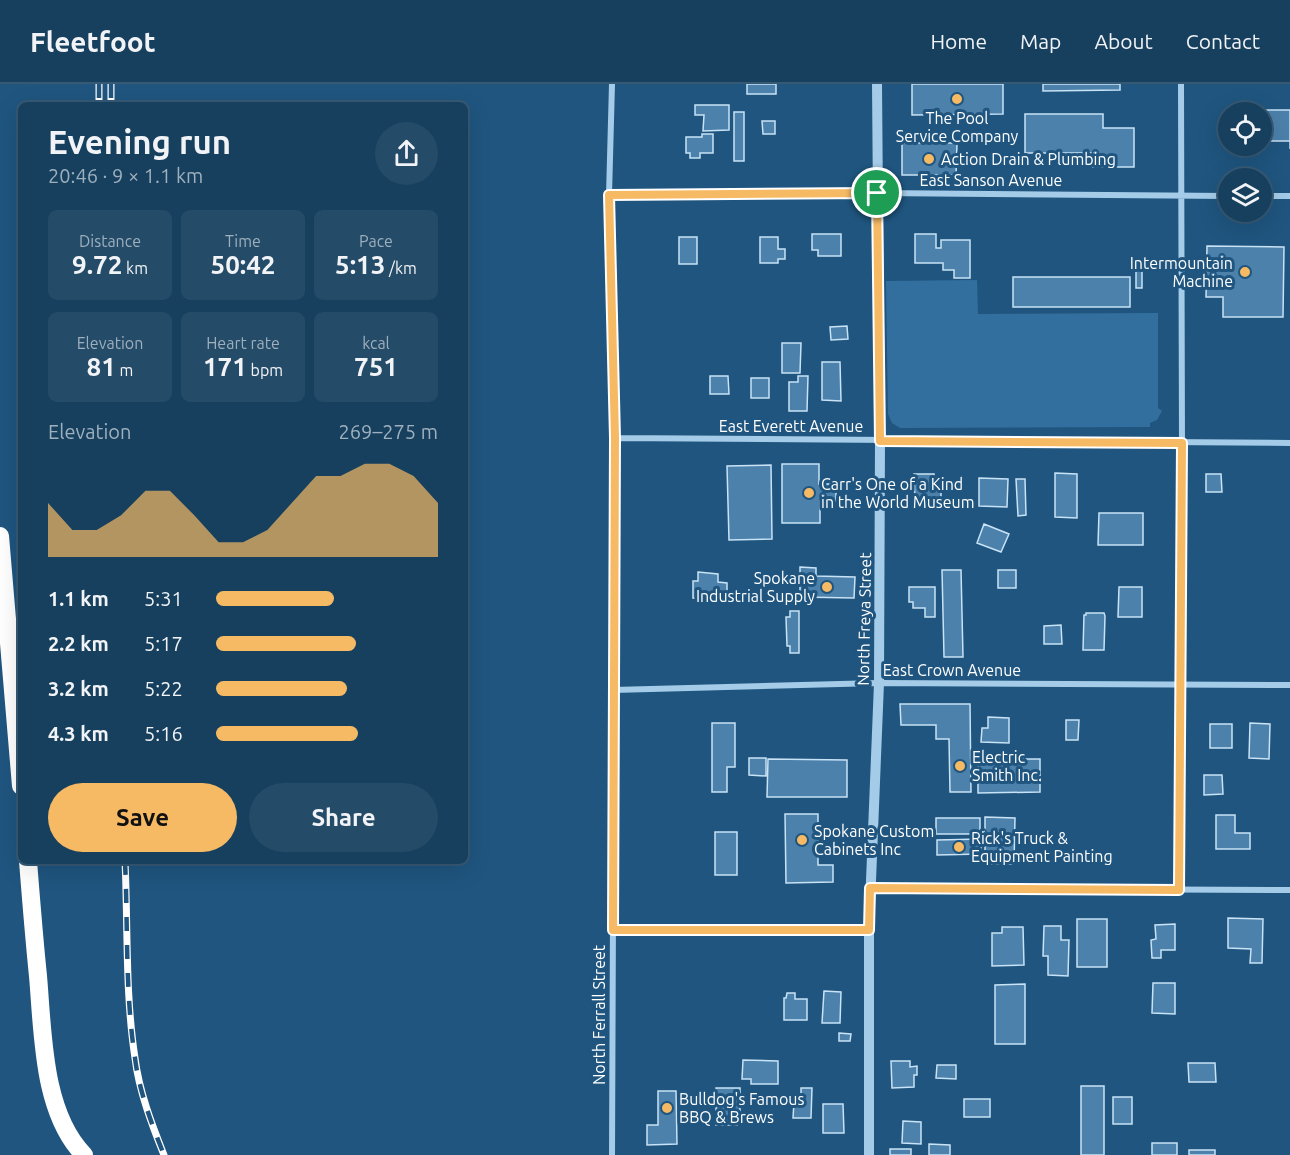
<!DOCTYPE html>
<meta charset="utf-8">
<style>
body{margin:0;font-family:Ubuntu,sans-serif;background:#244b68;color:#f1f3f6;height:100vh;display:flex;flex-direction:column;font-size:22px;white-space:nowrap}
*{box-sizing:border-box;margin:0}
p{font-size:20px;color:#9eafbd}
.icon{flex:none;width:33px;height:33px;fill:none;stroke:currentColor;stroke-width:2;stroke-linecap:round;stroke-linejoin:round}
.map{position:relative;flex:1;overflow:hidden}
.sheet{position:absolute;left:18px;top:18px;width:450px;height:762px;display:flex;flex-direction:column;background:#17405f;border-radius:9px;box-shadow:0 6px 24px #0002,0 0 0 2px #365974}
.sheet>*{flex:none}
.fabs{position:absolute;left:1218px;top:18px;display:grid;gap:12px}
.fabs a{display:grid;place-items:center;width:54px;height:54px;border-radius:50%;background:#17405f;box-shadow:0 6px 24px #0002,0 0 0 2px #365974;font-size:30px}
.pin{position:absolute;display:grid;place-items:center;width:51px;height:51px;color:#fff;margin:-26px;border:3px solid #fff;border-radius:50%;box-shadow:0 2px 6px #0007}
.round{display:grid;place-items:center;flex:none;width:63px;height:63px;border-radius:32px;background:#244b68}
.headline{display:flex;align-items:center;justify-content:space-between;height:102px;padding:0 30px}
h1{font-size:33px;font-weight:600;line-height:45px}
.metrics{display:grid;grid-template-columns:repeat(3,1fr);gap:9px;height:102px;padding:6px 30px}
.metrics div{display:grid;align-content:center;border-radius:9px;background:#244b68;text-align:center}
.metrics b{font-size:26px;font-weight:600}
.metrics small{font-size:16px;font-weight:400}
.metrics p{font-size:16px}
.chart{height:168px;padding:12px 30px}
.chart p{display:flex;justify-content:space-between}
.chart svg{width:100%;height:108px;margin-top:6px;fill:#f6ba64;opacity:.7}
.cta{display:flex;gap:12px;margin-top:auto;padding:12px 30px}
.cta a{flex:1;height:69px;border-radius:36px;background:#f6ba64;color:#111;font-size:24px;font-weight:600;line-height:69px;text-align:center}
.cta a+a{background:#244b68;color:#f1f3f6}
ul{padding:0 30px;list-style:none;font-size:20px}
li{display:grid;grid-template-columns:96px 72px 1fr;align-items:center;height:45px}
li i{height:15px;border-radius:8px;background:#f6ba64}
header{display:flex;align-items:center;gap:36px;box-sizing:border-box;height:84px;padding:0 30px;background:#17405f;border-bottom:2px solid #365974}
header strong{font-size:28px}
nav{display:flex;gap:33px;margin-inline-start:auto;font-size:21px}
.map>svg:first-child{display:block}
.green{fill:#336f9e}
.building{fill:#4c81ab;stroke:#c8e2f6;stroke-width:1.5}
.lines{fill:none;stroke-linecap:round;stroke-linejoin:round}
.minor{stroke:#a4cbe8;stroke-width:6}
.tertiary{stroke:#a4cbe8;stroke-width:10}
.motorway{stroke:#fff;stroke-width:18}
.rail-casing{stroke:#fff;stroke-width:7}
.rail{stroke:#1f557f;stroke-width:4.5;stroke-dasharray:14;stroke-linecap:butt}
.route-casing{stroke:#fff;stroke-width:12}
.route{stroke:#f6ba64;stroke-width:8}
.poi-dot{fill:#f6ba64;stroke:#1f557f;stroke-width:2}
.labels{text-anchor:middle;dominant-baseline:central;stroke-width:6;stroke-linejoin:round;paint-order:stroke}
.poi-label{font-size:16px;fill:#fff;stroke:#1f557f;text-anchor:start}
.street-label{font-size:16px;fill:#fff;stroke:#1f557f}
</style>
<header>
<strong>Fleetfoot</strong>
<nav><a>Home</a><a>Map</a><a>About</a><a>Contact</a></nav>
</header>
<div class="map">
<svg width="1290" height="1071" viewBox="0 0 1290 1071">
<rect width="100%" height="100%" fill="#1f557f"/>
<path class="green" d="M977,196L978,230L1158,229V324L1162,327L1157,336L1150,339V343L900,344L892,339L888,330L886,197Z"/>
<path class="building" d="M747,0H776V10H747Z
M912,0H1003V30L912,31Z
M1043,0H1120V6L1043,7Z
M695,21H729V46L703,47L704,31H695Z
M1260,26H1290V65V57H1262Z
M734,28H744V77H734Z
M1025,30H1103V44H1134V83H1093V69H1025Z
M762,37H775V50H763Z
M702,50H713V69H700V74H690V69H686V53H702Z
M902,59H957L956,91H902Z
M812,150H841V172H818V166H812Z
M915,150H936V164H941V156H970V194H954V186H943V179H915Z
M679,153H697V180H679Z
M760,153H778V165H785V175H778V179H760Z
M1207,162L1284,163L1283,233H1223V213H1206Z
M1136,175H1142V204H1136Z
M1013,193H1130V223H1013Z
M847,242L848,255L831,256L830,243Z
M782,259H801L800,289H782Z
M822,278H840L841,317L822,316Z
M710,292H728L729,310H710Z
M798,292H808L807,327H789V298H798Z
M751,294H769V314H751Z
M782,380H819V400H836V417H820V439H782Z
M771,381L772,455L729,456L727,382Z
M1055,389L1077,390V434L1055,433Z
M914,390H934L935,407H941V422H935V419H915Z
M1206,390H1221L1222,408H1206Z
M979,394L1008,395L1007,423L979,422Z
M1016,395H1025L1026,431L1018,432Z
M1099,429H1143V461H1098Z
M984,440L1009,450L1001,468L977,459Z
M800,483L816,484V492L855,493L854,514L800,513Z
M942,486H961L963,573H944Z
M998,486H1016V504H998Z
M698,488L718,490V498L727,499V516L693,514V497H698Z
M909,503H935V533H925V524H913V518H909Z
M1119,503H1142V533H1118Z
M790,527H799V569H790V562H787L786,533H790Z
M1086,529H1104L1105,532L1104,566H1083L1084,531H1086Z
M1061,541L1062,560H1044V542Z
M900,620H970L971,708H950L949,655H936V641H901Z
M988,633L1009,634V659L981,658L982,644H988Z
M1066,636H1079L1078,656H1066Z
M712,639H735V683H727V708H712Z
M1250,639L1270,640L1269,675L1249,674Z
M1210,640H1232V664H1210Z
M749,674H766V692L749,691Z
M768,675L847,676V713H767Z
M978,675H1040V708L978,709Z
M1204,691H1222L1223,710L1204,711Z
M785,730H818V781H833V798L786,799Z
M1216,731H1235V749H1250V765H1216Z
M985,733L1015,734L1014,780H985Z
M936,734H980V750H936Z
M715,748H737V791H715Z
M981,755V770L937,771V756Z
M1228,834L1263,835L1262,879H1250L1251,865L1228,864Z
M1077,835H1107V883H1077Z
M1175,840V866H1161V874H1152L1151,856L1156,855L1155,841Z
M1044,842H1061V856H1069L1068,892L1048,891V872H1043Z
M1002,843H1023L1024,881L992,882V849H1002Z
M1153,899H1175V930L1152,929Z
M1025,900V960H995V901Z
M824,907L841,908L840,939H822Z
M787,909H795V915H807V936H784V914H786Z
M839,949L851,950L850,957H839Z
M743,976L778,977V1000H751V995H742Z
M891,977H910V983L917,982V991H914V1003L892,1004Z
M1188,979H1215L1216,998H1189Z
M937,981H956V995L936,994Z
M1081,1002H1104V1071H1081Z
M716,1004H740V1030H737V1041H716Z
M801,1004H812L811,1034H793L794,1018H801Z
M658,1007H676L677,1060L647,1061V1041H658Z
M1113,1013H1132V1040H1113Z
M964,1015H990V1033H964Z
M823,1020H843L844,1049H823Z
M903,1037L921,1038V1060L902,1059Z
M1152,1059H1177V1071H1152Z
M929,1060L950,1061V1071H929Z
M890,1065H911V1071H890Z
M1189,1066H1215V1071H1189Z"/>
<g class="lines">
<path class="minor" d="M609,111L877,109L1228,112
M1262,112H1290
M615,354L1290,359
M613,606L879,599L1290,601
M870,804L1290,806
M1179,806L1182,359L1181,0
M613,846H869
M612,1071L615,354L609,111L612,0"/>
<path class="tertiary" d="M869,1071V846L879,599L880,357L877,0"/>
<path class="motorway" d="M0,452L21,702
M28,777C31,815 34,853 38,892C43,948 42,1028 84,1071"/>
<defs>
<path id="rail" d="M99,0V21
M111,0V21
M125,777C128,842 125,909 135,974C139,1007 152,1041 164,1071"/>
</defs>
<use href="#rail" class="rail-casing"/>
<use href="#rail" class="rail"/>
</g>
<g class="lines">
<defs>
<path id="route" d="M877,109L880,357L1182,359L1179,806L870,804L869,846H613L615,354L609,111Z"/>
</defs>
<use href="#route" class="route-casing"/>
<use href="#route" class="route"/>
</g>
<g class="poi-dot">
<circle cx="957" cy="15" r="6"/>
<circle cx="929" cy="75" r="6"/>
<circle cx="1245" cy="188" r="6"/>
<circle cx="809" cy="409" r="6"/>
<circle cx="827" cy="503" r="6"/>
<circle cx="960" cy="682" r="6"/>
<circle cx="802" cy="756" r="6"/>
<circle cx="959" cy="763" r="6"/>
<circle cx="667" cy="1024" r="6"/>
</g>
<g class="labels">
<g class="poi-label">
<text x="957" y="34" text-anchor="middle">The Pool<tspan x="957" dy="18">Service Company</tspan></text>
<text x="941" y="75">Action Drain &amp; Plumbing</text>
<text x="1233" y="179" text-anchor="end">Intermountain<tspan x="1233" dy="18">Machine</tspan></text>
<text x="821" y="400">Carr's One of a Kind<tspan x="821" dy="18">in the World Museum</tspan></text>
<text x="815" y="494" text-anchor="end">Spokane<tspan x="815" dy="18">Industrial Supply</tspan></text>
<text x="972" y="673">Electric<tspan x="972" dy="18">Smith Inc.</tspan></text>
<text x="814" y="747">Spokane Custom<tspan x="814" dy="18">Cabinets Inc</tspan></text>
<text x="971" y="754">Rick's Truck &amp;<tspan x="971" dy="18">Equipment Painting</tspan></text>
<text x="679" y="1015">Bulldog's Famous<tspan x="679" dy="18">BBQ &amp; Brews</tspan></text>
</g>
<g class="street-label">
<text x="991" y="96">East Sanson Avenue</text>
<text x="791" y="342">East Everett Avenue</text>
<text transform="translate(864 535) rotate(-89)">North Freya Street</text>
<text x="952" y="586">East Crown Avenue</text>
<text transform="translate(599 931) rotate(-90)">North Ferrall Street</text>
</g>
</g>
</svg>
<div class="fabs">
<a><svg class="icon" aria-label="locate" viewBox="0 0 24 24"><circle cx="12" cy="12" r="6"/><path d="M12 2v4M12 18v4M2 12h4M18 12h4"/></svg></a>
<a><svg class="icon" aria-label="layers" viewBox="0 0 24 24"><path d="M12 4l9 5-9 5-9-5zM3 14l9 5 9-5"/></svg></a>
</div>
<div class="pin" style="left:877px;top:109px;background:#1e9e55"><svg class="icon" aria-label="arrive" viewBox="0 0 24 24"><path d="M6 21V4h12l-3 4 3 4H6"/></svg></div>
<section class="sheet">
<div class="headline"><div><h1>Evening run</h1><p>20:46 · 9 × 1.1 km</p></div><a class="round"><svg class="icon" aria-label="share" viewBox="0 0 24 24"><path d="M12 15V3M7 8l5-5 5 5M5 13v7h14v-7"/></svg></a></div>
<div class="metrics">
<div><p>Distance</p><b>9.72<small> km</small></b></div>
<div><p>Time</p><b>50:42</b></div>
<div><p>Pace</p><b>5:13<small> /km</small></b></div>
</div>
<div class="metrics">
<div><p>Elevation</p><b>81<small> m</small></b></div>
<div><p>Heart rate</p><b>171<small> bpm</small></b></div>
<div><p>kcal</p><b>751</b></div>
</div>
<div class="chart"><p><span>Elevation</span>269–275 m</p>
<svg viewBox="0 0 160 44" preserveAspectRatio="none"><path d="M0 44V22L10 33L20 33L30 27L40 17L50 17L60 27L70 38L80 38L90 33L100 22L110 11L120 11L130 6L140 6L150 11L160 22V44z"/></svg>
</div>
<ul>
<li><b>1.1 km</b>5:31<i style="width:53%"></i></li>
<li><b>2.2 km</b>5:17<i style="width:63%"></i></li>
<li><b>3.2 km</b>5:22<i style="width:59%"></i></li>
<li><b>4.3 km</b>5:16<i style="width:64%"></i></li>
</ul>
<div class="cta"><a>Save</a><a>Share</a></div>
</section>
</div>
